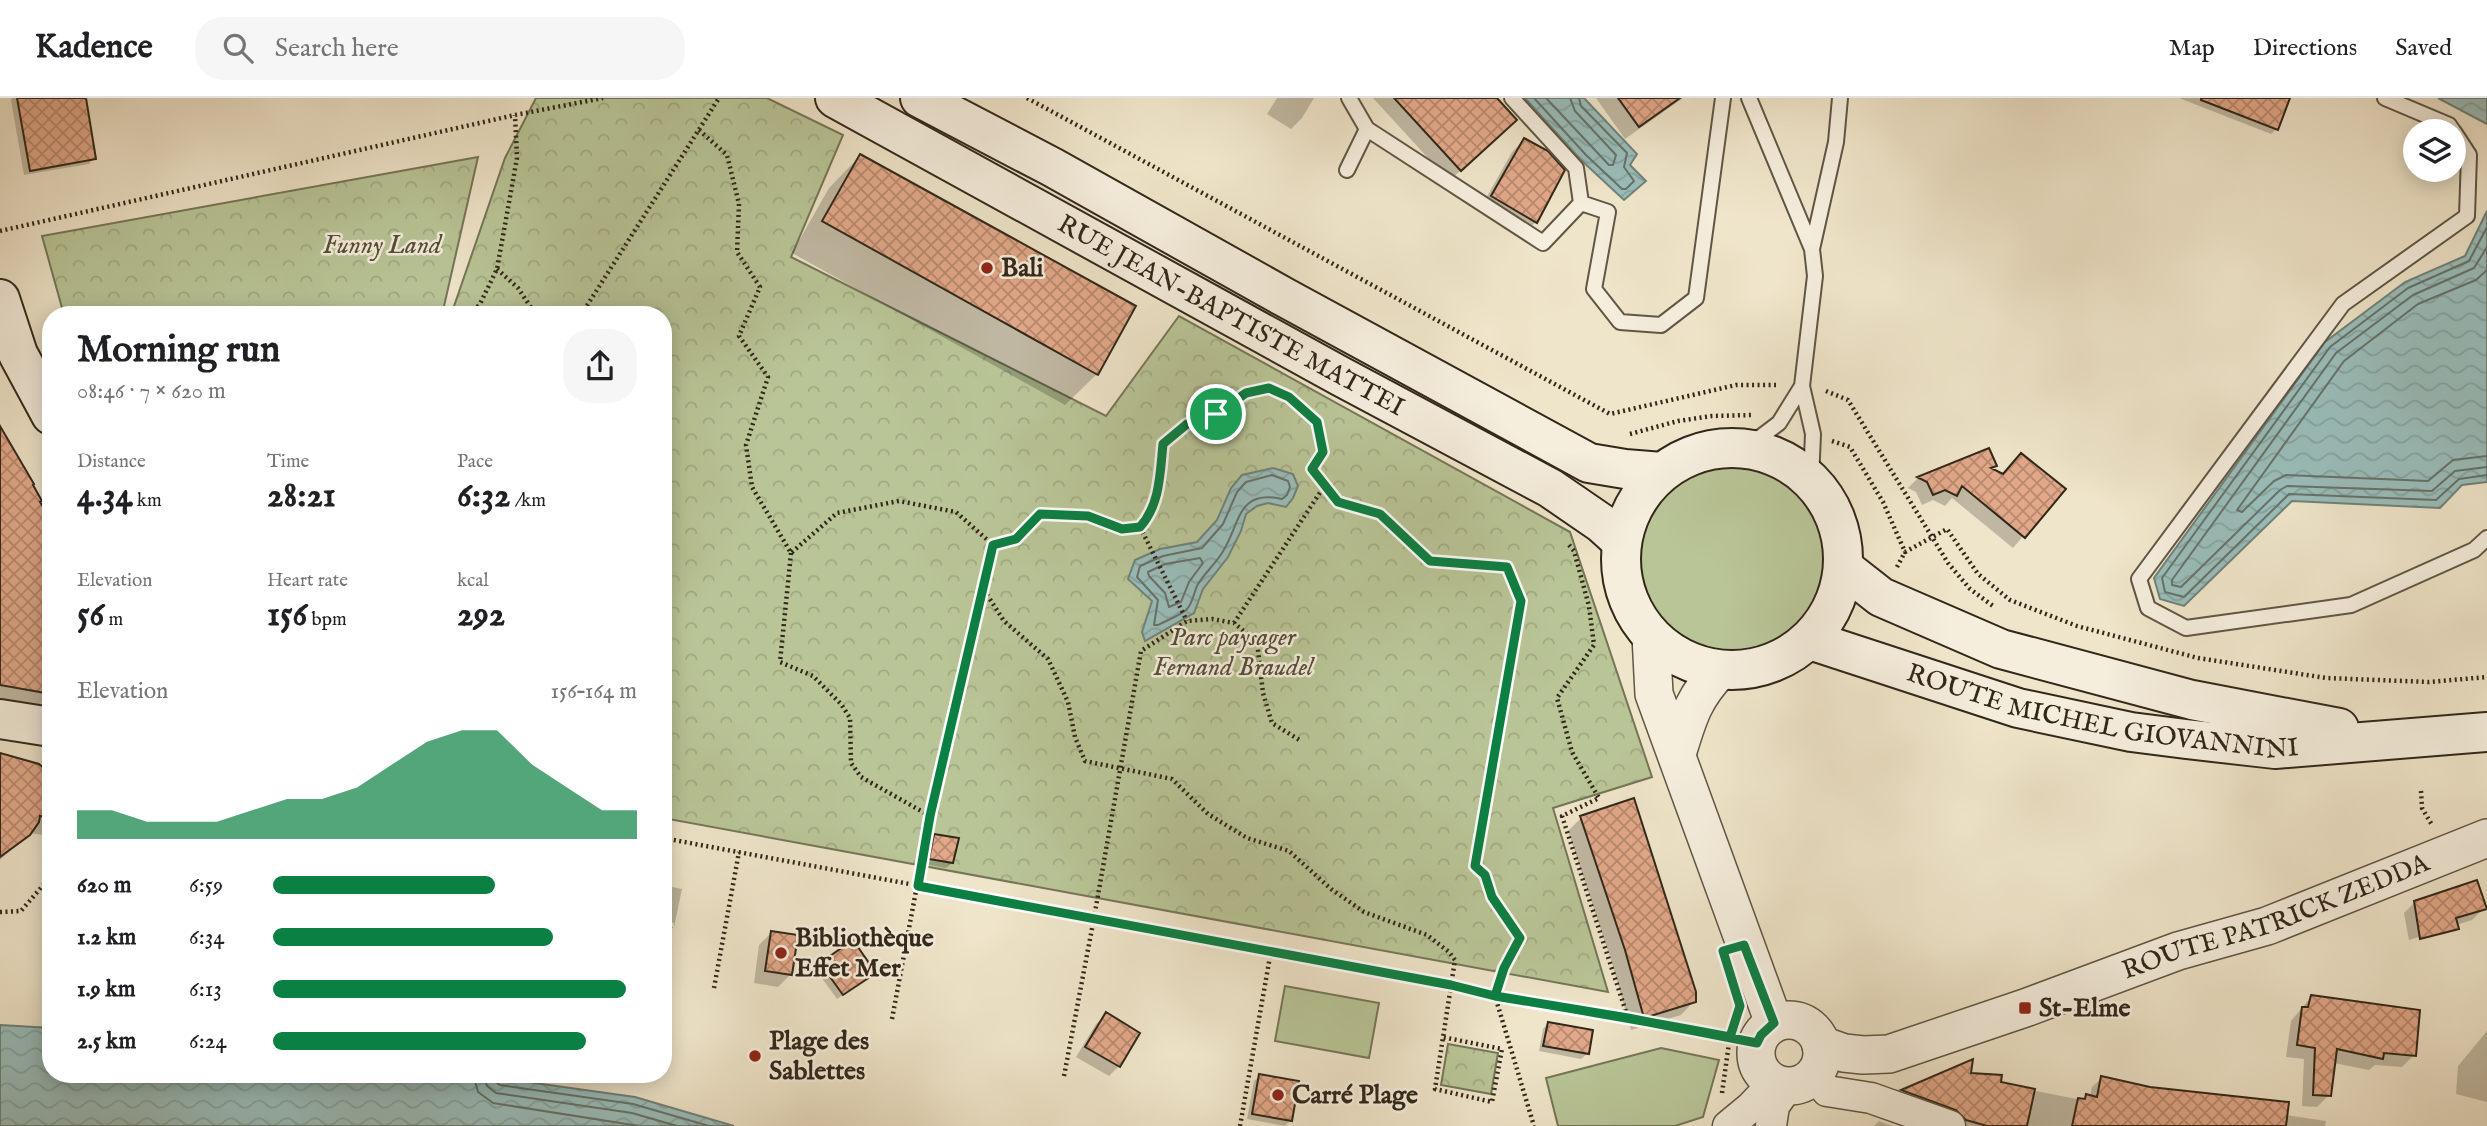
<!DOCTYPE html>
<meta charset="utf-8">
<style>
body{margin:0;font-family:"IM FELL English",serif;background:#f6f6f6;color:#202124;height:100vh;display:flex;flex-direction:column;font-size:26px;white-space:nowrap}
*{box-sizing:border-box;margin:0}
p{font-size:23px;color:#757577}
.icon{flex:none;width:38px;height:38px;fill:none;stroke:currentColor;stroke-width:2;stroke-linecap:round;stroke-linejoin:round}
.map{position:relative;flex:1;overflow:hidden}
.panel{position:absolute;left:42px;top:208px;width:630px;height:777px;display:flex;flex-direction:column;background:#fff;border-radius:28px;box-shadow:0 4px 18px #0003}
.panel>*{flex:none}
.tools{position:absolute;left:2403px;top:21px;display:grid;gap:14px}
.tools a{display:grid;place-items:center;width:63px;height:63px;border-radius:50%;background:#fff;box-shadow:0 4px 18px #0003;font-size:35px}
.pin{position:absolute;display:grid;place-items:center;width:60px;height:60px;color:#fff;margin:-30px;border:4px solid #fff;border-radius:50%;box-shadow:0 2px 7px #0007}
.round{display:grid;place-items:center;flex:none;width:74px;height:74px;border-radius:28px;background:#f6f6f6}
.summary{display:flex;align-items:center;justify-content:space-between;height:119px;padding:0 35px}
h1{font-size:38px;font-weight:700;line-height:52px}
.metrics{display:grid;grid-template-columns:repeat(3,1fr);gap:10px;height:119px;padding:7px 35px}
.metrics div{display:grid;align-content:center}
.metrics b{font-size:35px;font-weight:700}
.metrics small{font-size:19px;font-weight:400}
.metrics p{font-size:19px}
.chart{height:196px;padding:14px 35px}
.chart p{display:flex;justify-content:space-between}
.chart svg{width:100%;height:126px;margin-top:7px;fill:#0b8043;opacity:.7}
ul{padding:0 35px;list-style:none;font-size:23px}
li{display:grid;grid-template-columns:112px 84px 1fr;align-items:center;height:52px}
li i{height:18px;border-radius:9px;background:#0b8043}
header{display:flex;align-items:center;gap:42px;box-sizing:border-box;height:98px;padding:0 35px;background:#fff;border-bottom:2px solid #e0e0e0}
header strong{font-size:33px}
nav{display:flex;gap:38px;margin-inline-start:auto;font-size:24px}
.search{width:490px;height:63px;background:#f6f6f6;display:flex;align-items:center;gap:18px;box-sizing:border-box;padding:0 24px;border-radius:28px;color:#757577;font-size:26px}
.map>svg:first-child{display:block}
.grass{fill:#b9c597;stroke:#757658;stroke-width:2}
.forest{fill:url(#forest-crowns);stroke:#757658;stroke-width:2}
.water{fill:url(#water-waves);stroke:#70827a;stroke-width:2}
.shadow{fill:#0003}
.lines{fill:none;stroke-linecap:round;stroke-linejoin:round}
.shore{stroke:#66726a;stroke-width:2}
.building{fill:url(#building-cross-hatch);stroke:#312719;stroke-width:2}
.service-casing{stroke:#605645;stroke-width:18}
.minor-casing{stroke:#605645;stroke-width:33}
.tertiary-casing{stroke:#605645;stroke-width:40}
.secondary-casing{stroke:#312719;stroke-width:42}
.path{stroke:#312719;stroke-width:4.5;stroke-dasharray:2 3.5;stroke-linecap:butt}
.service{stroke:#f5eedd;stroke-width:14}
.minor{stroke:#f5eedd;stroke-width:30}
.tertiary{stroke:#f5eedd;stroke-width:37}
.secondary{stroke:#f5eedd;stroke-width:38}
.route-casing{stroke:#fff;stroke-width:14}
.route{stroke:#0b8043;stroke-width:9}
.poi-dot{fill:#8f2418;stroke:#f5eedd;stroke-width:2.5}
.labels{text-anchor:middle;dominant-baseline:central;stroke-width:5;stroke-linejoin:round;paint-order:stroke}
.park-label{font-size:26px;font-style:italic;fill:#534e38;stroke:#f5eedd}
.poi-label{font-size:26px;font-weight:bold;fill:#312719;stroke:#f5eedd;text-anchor:start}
.street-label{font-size:26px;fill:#312719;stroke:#f5eedd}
</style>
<header>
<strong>Kadence</strong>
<div class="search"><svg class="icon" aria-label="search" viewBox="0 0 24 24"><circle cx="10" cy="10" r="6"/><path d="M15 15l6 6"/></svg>Search here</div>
<nav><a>Map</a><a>Directions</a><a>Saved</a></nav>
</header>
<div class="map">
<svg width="2487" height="1028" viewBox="0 0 2487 1028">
<defs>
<pattern id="forest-crowns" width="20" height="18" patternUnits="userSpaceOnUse" patternTransform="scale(1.75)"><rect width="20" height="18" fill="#b9c597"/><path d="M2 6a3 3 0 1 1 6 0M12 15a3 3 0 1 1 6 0" fill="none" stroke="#a0a982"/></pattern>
<pattern id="water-waves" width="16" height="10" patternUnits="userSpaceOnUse" patternTransform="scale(1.75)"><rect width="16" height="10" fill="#9abebb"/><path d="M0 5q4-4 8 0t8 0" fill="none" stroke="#85a3a0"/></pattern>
<pattern id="building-cross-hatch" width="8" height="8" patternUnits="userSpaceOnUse" patternTransform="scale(1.75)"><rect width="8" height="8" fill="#e2a889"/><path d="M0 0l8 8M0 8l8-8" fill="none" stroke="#b8896f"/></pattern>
</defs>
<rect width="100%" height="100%" fill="#efe5ca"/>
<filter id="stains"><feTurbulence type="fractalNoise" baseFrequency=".00286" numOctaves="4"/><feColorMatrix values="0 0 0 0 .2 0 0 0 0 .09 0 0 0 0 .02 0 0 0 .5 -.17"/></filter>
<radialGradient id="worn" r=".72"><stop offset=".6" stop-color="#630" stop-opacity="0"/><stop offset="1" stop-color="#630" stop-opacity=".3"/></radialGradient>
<path class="grass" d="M1621 461a111 111 0 1 1 222 0a111 111 0 1 1-222 0Z
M1285,888L1379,905L1369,960L1275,943Z
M1661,950L1719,962L1703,1019L1675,1028H1558L1546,980Z"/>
<path class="forest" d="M536,0H767L843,37L791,159L1106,318L1179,218L1570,434L1652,679L1553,710L1608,894L663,720V217H451L505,60Z
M478,59L442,217H64L42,138Z
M1448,946L1498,955L1491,996L1441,987Z"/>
<path class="water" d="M1525,0H1584L1637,56L1630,67L1646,83L1624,102L1581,62Z
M2438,0H2487V26Z
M2487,113V384L2462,387L2440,410L2292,403L2184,508L2160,501L2154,480L2325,244L2405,184L2465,158Z
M1273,370L1293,376L1298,388L1293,400L1286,409L1268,405L1257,408L1246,416L1241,433L1228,459L1203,491L1194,515L1145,543L1142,534L1152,503L1128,481L1135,462L1160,451L1197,444L1217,422L1231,390L1242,377Z
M0,927L51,930V976L477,977L635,999L734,1028H0Z"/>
<path class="shadow" d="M12,0H84L94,60L89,66L24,77L11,2Z
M1277,0H1314L1302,20L1291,31L1267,16Z
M1373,0H1494L1504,33L1449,83Z
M1596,0H1683L1625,41Z
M2179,0H2273L2277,31L2271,36Z
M1524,42L1536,124L1524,135L1480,111L1512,54Z
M860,58L1097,276L1065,307L792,155L829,90Z
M0,328L32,386L39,405L51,465V596L35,612L0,606Z
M1988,352L1994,367L1990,372L2002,378L2063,391L2013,450L1952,400L1945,408L1933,402L1922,407L1916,394L1908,390L1918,380Z
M0,656L38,667L51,679V729L43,737L29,735L0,762Z
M1581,720L1694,903L1681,917L1631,932L1612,865L1568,733Z
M934,738L952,765L946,770L925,766L929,743Z
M663,787L682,791L674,829V825L663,823Z
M2415,804L2483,811L2472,822L2409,842L2404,815Z
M663,827L674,829L670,832L663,831Z
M771,835L790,877L778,889L754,885L759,847Z
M822,866L868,880L837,901L816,872Z
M2311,899L2414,957L2402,969L2375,967L2369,972L2334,965L2329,997L2317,1009L2302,1008L2304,961L2286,959L2291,923Z
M1106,917L1138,936L1119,968L1109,978L1076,959L1096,926Z
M1548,925L1587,956L1581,961L1539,953L1543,931Z
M2487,933V1004L2456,996L2458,968Z
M1969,976L1999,986L2082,1002L2087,998L2090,999L2092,989L2102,980L2286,1017L2326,1023L2325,1028H1953L1895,1002L1904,992Z
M1260,978L1291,1022L1285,1028L1247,1021L1254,983Z
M1879,1023L1892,1028H1874Z"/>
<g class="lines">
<path class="shore" d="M1534,0L1586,57L1622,91H1626L1634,83L1624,69L1627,55L1581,8L1579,0
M1546,0L1609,67H1613L1616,57L1575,13L1570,0
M2487,129L2469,163L2408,190L2330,249L2162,480L2165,494L2184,499L2289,396L2436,402L2459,381L2487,377
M2487,149L2474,170L2413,197L2336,255L2172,482V487L2181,489L2280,392L2287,388L2432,393L2455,373L2487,369
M2487,172L2476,182L2418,206L2344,263L2237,412L2242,414L2274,383L2286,377L2428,383L2453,362L2487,358
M1272,377L1288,383L1290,389L1287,397L1282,401C1236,391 1241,426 1222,455C1215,466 1205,475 1198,486C1194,493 1193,505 1187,511C1180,518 1167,522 1158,527H1154L1158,502L1137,479L1140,468L1163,458L1202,450L1223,426L1237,394L1246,384Z
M1200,460L1203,465L1189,484L1181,504L1169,509L1165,495L1149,478L1148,474L1165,466Z
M473,976L478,994L493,1005L639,1028
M484,976L487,988L496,995L632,1015L677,1028
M493,976L494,983L500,987L633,1006L709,1028"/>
</g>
<path class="building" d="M17,0H86L96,61L30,73Z
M1394,0H1497L1517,22L1461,73Z
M1618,0H1680L1639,29Z
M2201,0H2290L2278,32L2201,2Z
M1524,40L1548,53L1565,72L1537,125L1491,98Z
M860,56L1136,208L1098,277L822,123Z
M0,328L34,386L33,387L42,403L40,404L51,421V596L0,587Z
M1989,350L1997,368L1991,370L2003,376L2021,355L2066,391L2025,440L1962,388L1957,398L1945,392L1933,397L1927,384L1917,379Z
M0,655L39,666L51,676V720L40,718L39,724L30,737L0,759Z
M1634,700L1696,894V904L1644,920L1625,852L1580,718Z
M934,736L959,740L953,765L929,761Z
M2477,782L2487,811L2456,820L2459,831L2420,841L2414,803Z
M771,833L798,837L792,877L765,873Z
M853,842L876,875L843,897L820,865Z
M2311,897L2420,912L2416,958L2384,955L2383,961L2337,951L2331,998L2313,997L2315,950L2297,947L2302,909H2308Z
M1106,914L1140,935L1120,969L1085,949Z
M1548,924L1593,932L1589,956L1543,948Z
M1973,961L1971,975L2002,977L2001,984L2035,991L2027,1028H1987L1966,1022L1956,1012L1901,992Z
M1259,976L1299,983L1292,1023L1252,1016Z
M2101,978L2150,989L2289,1004L2286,1028H2072L2078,1000L2085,1001L2086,996L2097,999Z"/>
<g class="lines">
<defs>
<path id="service" d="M1349,0L1367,31L1543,145L1581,105L1576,70L1512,0
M1749,0L1812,151L1815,178L1802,288L1813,336L1811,382
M2385,0L2449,27L2453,33
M2454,34L2469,57L2467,118L2343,206L2139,481L2148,510L2186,530L2351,507L2474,452L2487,440
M1347,72L1367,31
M1581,105L1608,114L1594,191L1620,224L1661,227L1696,200L1723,0
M1812,151L1836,44L1840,0
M1746,350L1779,325L1802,288"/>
<path id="minor" d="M1815,976L1827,993L1871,1000L1950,1028
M1728,1028L1751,1009L1774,985
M1771,1028L1774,1008L1788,988"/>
<g id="tertiary">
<path d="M1651,538L1654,596L1774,925"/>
<path d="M1677,656C1688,620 1693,600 1720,572"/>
<circle cx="1789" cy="955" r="33"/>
<path id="s1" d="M1821,947L1844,955L1863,957L1889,956L2025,910L2178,853L2267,828L2487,740"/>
</g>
<g id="secondary">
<path id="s2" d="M835,0L1340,278L1550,390L1601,425L1622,444"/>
<path d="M920,0L1052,69L1284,199L1589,365L1625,371L1662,374"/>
<path d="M0,201L18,256L51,317"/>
<circle cx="1732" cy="461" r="111"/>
<path d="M1844,470L1881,499L2001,551L2192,602L2339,630"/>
<path id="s3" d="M1810,542L2018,610L2131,634L2186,641L2275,651L2487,634"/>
<path d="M0,621L51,629"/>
</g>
</defs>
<use href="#service" class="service-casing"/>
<use href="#minor" class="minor-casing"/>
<use href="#tertiary" class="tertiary-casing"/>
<use href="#secondary" class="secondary-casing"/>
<path class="path" d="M1027,0L1610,316L1736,287H1776
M699,32L727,57L739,106L737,154L760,189L739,238L768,279L746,347L752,389L791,455L837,415L899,403L956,414L993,447
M0,133L515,17L603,0
M497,171L518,190L536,217
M470,217L480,206L497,171L517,60L515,17
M581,217L719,0
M1826,293L1848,302L1948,465L1970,491L1993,508
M1630,336L1678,323L1712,318L1752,317
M1832,343L1850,349L1883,404L1905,454L1947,431L1978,476L2010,502L2077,528L2198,560L2326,580L2429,584L2487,579
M1140,429L1187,523
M1569,447L1574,453L1589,508L1594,547L1557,600L1572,654L1599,700L1562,718L1628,920
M791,455L780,564L813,578L841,606L850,620L851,665L861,679L930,718
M1897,469L1905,454
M984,492L1004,523L1048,561L1068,604L1075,639L1085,663L1172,681L1208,716L1247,740L1289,753L1331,791L1364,814L1427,837L1449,854L1455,862L1435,991L1492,1004L1502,951L1442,939
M1234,525L1325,387
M2421,693L2422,710L2432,727
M663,740L1451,887L1495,898L1746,942
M0,814L21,813L51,778
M714,890L739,754
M892,921L930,718L993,447L1016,441L1040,416L1088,418L1122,431L1140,429C1160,407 1160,376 1163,346L1187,326L1216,316L1246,295L1269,291L1289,299L1317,324L1323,354L1312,371L1338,403L1380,416L1430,463L1508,469L1521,503L1475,768L1485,777L1492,799L1520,840L1504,870L1495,898L1534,1028
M1064,978L1094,820L1141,553L1187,523L1212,521L1234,525L1257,544L1263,595L1272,625L1301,643
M1722,995L1730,938L1736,921
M1240,1028L1271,853"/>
<use href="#service" class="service"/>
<use href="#minor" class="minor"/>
<use href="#tertiary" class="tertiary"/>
<use href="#secondary" class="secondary"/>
</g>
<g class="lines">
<defs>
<path id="route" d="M1216,316L1187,326L1163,346C1160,376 1160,407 1140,429L1122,431L1088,418L1040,416L1016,441L993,447L930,718L918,788L1451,887L1495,898L1628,920L1757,945L1761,937L1774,925L1744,847L1723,853L1740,908L1730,939C1652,924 1574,911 1495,898L1504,870L1520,840L1492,799L1485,777L1475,768L1521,503L1507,469L1430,463L1380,416L1338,404L1312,371L1323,354L1317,324L1289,299L1269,290L1246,295L1216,316"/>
</defs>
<use href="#route" class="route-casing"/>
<use href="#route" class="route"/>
</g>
<g class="poi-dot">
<circle cx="987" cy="170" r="7"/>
<circle cx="781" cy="855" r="7"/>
<rect x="2018" y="903" width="14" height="14" rx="3.5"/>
<circle cx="755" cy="958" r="7"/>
<circle cx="1278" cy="997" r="7"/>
</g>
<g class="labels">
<g class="park-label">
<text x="382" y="147">Funny Land</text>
<text x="1233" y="539">Parc paysager<tspan x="1233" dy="30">Fernand Braudel</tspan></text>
</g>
<g class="poi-label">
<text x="1001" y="170">Bali</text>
<text x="795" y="840">Bibliothèque<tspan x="795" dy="30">Effet Mer</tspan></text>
<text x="2039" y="910">St-Elme</text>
<text x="769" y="943">Plage des<tspan x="769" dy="30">Sablettes</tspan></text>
<text x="1292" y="997">Carré Plage</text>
</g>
<g class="street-label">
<text stroke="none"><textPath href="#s2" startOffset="452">RUE JEAN-BAPTISTE MATTEI</textPath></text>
<text stroke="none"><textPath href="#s3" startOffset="303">ROUTE MICHEL GIOVANNINI</textPath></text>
<text stroke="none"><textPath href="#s1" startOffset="480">ROUTE PATRICK ZEDDA</textPath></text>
</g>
</g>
<rect width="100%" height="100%" filter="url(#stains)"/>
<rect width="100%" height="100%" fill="url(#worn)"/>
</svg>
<div class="tools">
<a><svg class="icon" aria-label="layers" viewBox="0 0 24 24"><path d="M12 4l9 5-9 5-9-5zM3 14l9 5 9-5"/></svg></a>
</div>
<div class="pin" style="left:1216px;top:316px;background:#1e9e55"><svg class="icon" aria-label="arrive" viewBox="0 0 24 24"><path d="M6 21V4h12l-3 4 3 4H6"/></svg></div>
<section class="panel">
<div class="summary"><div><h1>Morning run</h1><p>08:46 · 7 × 620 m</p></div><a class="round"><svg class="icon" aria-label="share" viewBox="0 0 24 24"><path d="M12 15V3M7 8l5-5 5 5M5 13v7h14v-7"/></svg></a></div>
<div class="metrics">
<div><p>Distance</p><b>4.34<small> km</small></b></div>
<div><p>Time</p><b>28:21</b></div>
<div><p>Pace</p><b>6:32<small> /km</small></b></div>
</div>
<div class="metrics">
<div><p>Elevation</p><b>56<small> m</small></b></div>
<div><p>Heart rate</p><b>156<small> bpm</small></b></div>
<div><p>kcal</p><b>292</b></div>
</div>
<div class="chart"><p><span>Elevation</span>156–164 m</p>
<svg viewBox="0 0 160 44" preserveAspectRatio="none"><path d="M0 44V34L10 34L20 38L30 38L40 38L50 34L60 30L70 30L80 26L90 18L100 10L110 6L120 6L130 18L140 26L150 34L160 34V44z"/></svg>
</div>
<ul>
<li><b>620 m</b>6:59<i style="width:61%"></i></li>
<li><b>1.2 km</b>6:34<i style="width:77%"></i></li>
<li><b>1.9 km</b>6:13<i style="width:97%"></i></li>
<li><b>2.5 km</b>6:24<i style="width:86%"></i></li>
</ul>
</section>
</div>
